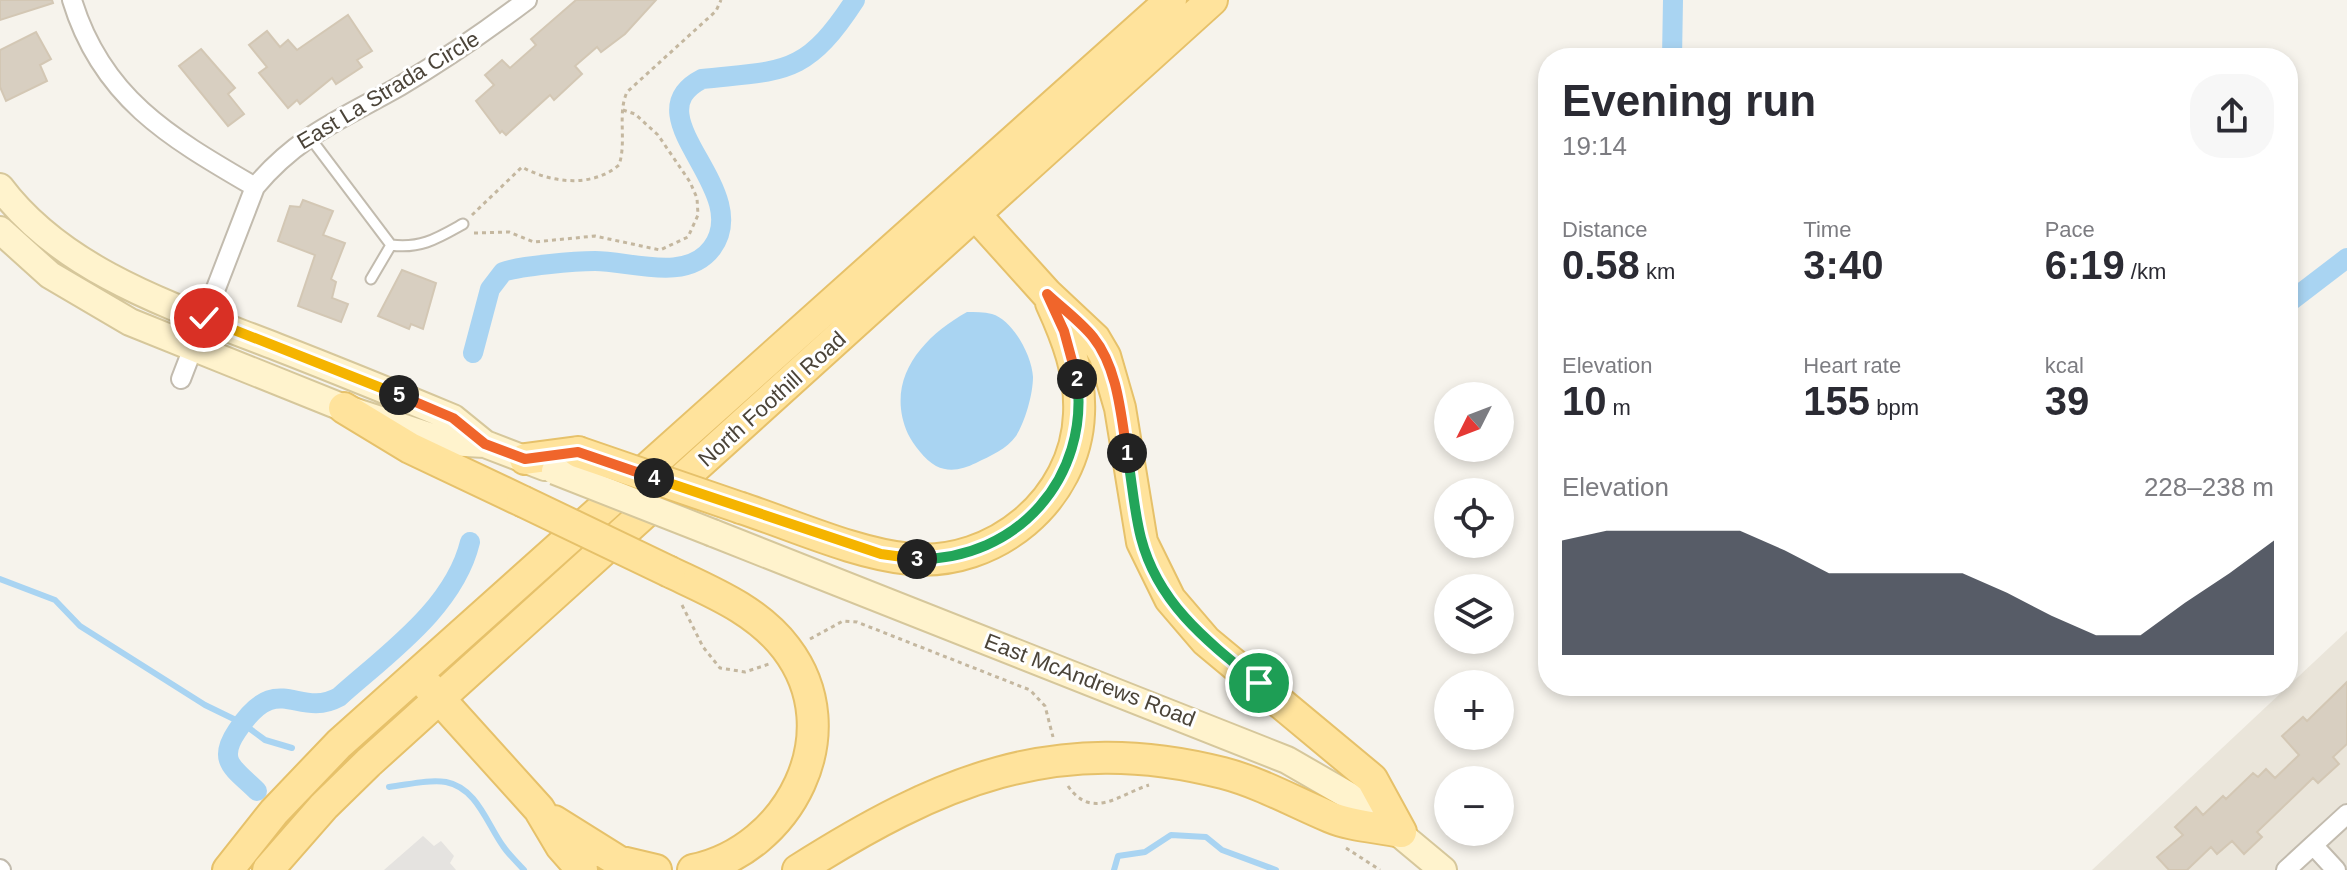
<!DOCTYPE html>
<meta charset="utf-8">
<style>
body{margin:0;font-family:Helvetica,sans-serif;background:#f7f7f7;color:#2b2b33;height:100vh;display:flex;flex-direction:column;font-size:30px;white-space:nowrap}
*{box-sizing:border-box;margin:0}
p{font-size:26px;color:#7c7c81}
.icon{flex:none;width:44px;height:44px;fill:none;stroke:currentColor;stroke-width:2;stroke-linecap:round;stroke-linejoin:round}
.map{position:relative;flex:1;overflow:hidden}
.side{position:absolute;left:1538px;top:48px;width:760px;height:648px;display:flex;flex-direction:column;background:#fff;border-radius:32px;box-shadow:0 4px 12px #0003}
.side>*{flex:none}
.needle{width:52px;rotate:228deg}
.controls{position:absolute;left:1434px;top:382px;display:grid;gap:16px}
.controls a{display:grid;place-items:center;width:80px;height:80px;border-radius:50%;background:#fff;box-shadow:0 4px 12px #0003;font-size:40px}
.pin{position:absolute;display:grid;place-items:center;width:68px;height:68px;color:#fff;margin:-34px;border:4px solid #fff;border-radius:50%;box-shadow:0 2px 8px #0007}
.km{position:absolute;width:40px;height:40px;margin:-20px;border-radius:50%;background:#222;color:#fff;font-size:22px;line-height:40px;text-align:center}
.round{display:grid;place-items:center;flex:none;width:84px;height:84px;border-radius:32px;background:#f7f7f7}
.summary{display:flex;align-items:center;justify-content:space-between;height:136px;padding:0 24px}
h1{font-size:44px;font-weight:800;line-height:60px}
.stats{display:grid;grid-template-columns:repeat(3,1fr);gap:12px;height:136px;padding:8px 24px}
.stats div{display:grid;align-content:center}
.stats b{font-size:40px;font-weight:800}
.stats small{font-size:22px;font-weight:400}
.stats p{font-size:22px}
.chart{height:224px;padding:16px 24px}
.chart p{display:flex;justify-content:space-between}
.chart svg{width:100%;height:144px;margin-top:8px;fill:#111827;opacity:.7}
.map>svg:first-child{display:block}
.residential{fill:#eae5da}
.parking{fill:#e5e3e0}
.water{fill:#a9d4f2}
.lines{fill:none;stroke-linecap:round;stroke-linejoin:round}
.stream{stroke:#a9d4f2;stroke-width:6}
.canal{stroke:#a9d4f2;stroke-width:20}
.building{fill:#d8cfc1;stroke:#d3c7b4;stroke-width:2}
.lane-casing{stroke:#c2bbae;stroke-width:13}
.street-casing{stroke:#c2bbae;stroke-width:22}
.secondary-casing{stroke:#d6c79b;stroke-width:30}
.primary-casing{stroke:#e6c16a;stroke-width:34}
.path{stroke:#c4b79f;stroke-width:3;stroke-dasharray:4 4;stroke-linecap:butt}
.lane{stroke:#fff;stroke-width:9}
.street{stroke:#fff;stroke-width:18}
.secondary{stroke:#fff3cd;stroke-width:26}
.primary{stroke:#ffe39c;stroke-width:30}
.secondary-bridge-casing{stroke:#d6c79b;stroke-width:30;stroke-linecap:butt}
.primary-bridge-casing{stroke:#e6c16a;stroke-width:34;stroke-linecap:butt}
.secondary-bridge{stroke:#fff3cd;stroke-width:26}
.primary-bridge{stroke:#ffe39c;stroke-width:30}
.split-1-casing{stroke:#fff;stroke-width:16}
.split-2-casing{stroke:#fff;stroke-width:16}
.split-3-casing{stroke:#fff;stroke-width:16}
.split-4-casing{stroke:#fff;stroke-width:16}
.split-5-casing{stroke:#fff;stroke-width:16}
.split-6-casing{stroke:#fff;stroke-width:16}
.split-1{stroke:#22a559;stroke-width:10}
.split-2{stroke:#f0652b;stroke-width:10}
.split-3{stroke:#22a559;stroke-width:10}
.split-4{stroke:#f5b400;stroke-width:10}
.split-5{stroke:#f0652b;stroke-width:10}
.split-6{stroke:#f5b400;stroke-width:10}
.labels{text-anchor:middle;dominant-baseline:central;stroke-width:6;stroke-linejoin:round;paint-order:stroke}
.street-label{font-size:22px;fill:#4b4439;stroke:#fff}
</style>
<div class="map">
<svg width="2347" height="870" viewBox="0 0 2347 870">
<rect width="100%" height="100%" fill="#f6f3ec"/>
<path class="residential" d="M2347,631V870H2092Z"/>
<path class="parking" d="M423,836L434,846L441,841L454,856L450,863L456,870H384Z"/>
<path class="water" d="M967,312C975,312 984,312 992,314C1013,320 1032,356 1033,377C1033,394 1025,422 1016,436C1007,449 990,456 976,463C963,469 950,473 936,466C925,460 913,444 908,434C884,380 922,337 967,312Z"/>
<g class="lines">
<path class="stream" d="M0,579L55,600L80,626L205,705L242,723L265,740L292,748
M389,787C407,785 428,779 446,782C477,788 487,824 503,846C509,855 517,862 524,870
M1114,870L1118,856L1145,852L1171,835L1206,837L1222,850L1276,870"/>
<path class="canal" d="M1672,58L1673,0
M2288,303L2347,258
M473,353L490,289L503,272C519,266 576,261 595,261C630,261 686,283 712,248C755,189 630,116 702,79C784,70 805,77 855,0
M257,791C235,769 216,762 237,731C278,668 297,720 339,697C387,654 454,608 470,542"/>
</g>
<path class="building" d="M0,0H52L53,3L0,20Z
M576,0H656L625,34L601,52L597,47L575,66L582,74L554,100L550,95L506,135L502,131L500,133L476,101L494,85L485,75L502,60L510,68L536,45L531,39Z
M348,15L372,51L357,60L362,67L336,84L332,78L300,104L297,100L288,108L259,73L267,67L249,45L267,31L280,47L288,40L297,50Z
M36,32L51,59L40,65L47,81L6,101L0,87V50Z
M201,49L235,88L228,94L244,114L228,126L179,66Z
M303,200L333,211L323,235L345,243L331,279L336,282L332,298L348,304L341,322L298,306L315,255L278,241L290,206L300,207Z
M402,270L436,283L423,329L411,324L409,329L378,316Z
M2347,682V744L2333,757L2339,764L2318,783L2313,778L2257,832L2262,837L2244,854L2232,841L2217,854L2211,847L2187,870H2169L2157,857L2183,835L2175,827L2196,807L2203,815L2223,796L2226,799L2253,773L2258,777L2266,769L2275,778L2299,755L2282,736L2303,717L2307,721Z"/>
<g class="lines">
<defs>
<path id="lane" d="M308,135L391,245
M371,279L391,245C421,249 438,238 463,224"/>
<path id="street" d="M72,0C102,99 171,138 255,187
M181,379L255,187C298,135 344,118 400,86C444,60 486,31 527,0
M2313,845L2336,870
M0,869L1,870
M2286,870L2347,814"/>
<path id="secondary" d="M0,187C65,274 180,309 277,347C336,370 395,394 453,418L485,444L545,467
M0,230L50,275L130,322L344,408L447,442L485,444
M713,533L1287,760L1365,805L1443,870"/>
<path id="primary" d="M965,203L1047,294L1095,339L1105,356L1120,408L1142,542L1170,599L1206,641L1372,779L1401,832
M344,408L410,448L522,501
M525,459L578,452
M741,508C793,525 856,554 910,559C994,567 1076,500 1079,414C1081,374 1067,338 1051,303
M670,572C712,592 757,610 786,648C851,733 789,850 693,870
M427,685L539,809L561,846L582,870
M554,821L618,861L656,870
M228,870L274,812L339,744L1171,0
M268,870L324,806L368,763L1212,0
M798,870C937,782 1055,730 1223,773C1261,783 1294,802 1330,817C1351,826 1378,827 1401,832"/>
</defs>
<use href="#lane" class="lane-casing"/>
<use href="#street" class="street-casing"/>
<use href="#secondary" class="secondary-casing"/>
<use href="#primary" class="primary-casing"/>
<path class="path" d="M472,215L522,167C551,183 592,188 619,165C627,141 617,114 627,92L716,11L721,0
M474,233L509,232L534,242L595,236L660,250L688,237L698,215L697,198L690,182L658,135L635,114L623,110
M682,605L703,647L720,668L745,672L769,664
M810,639L843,621L857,622L1030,690L1045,706L1053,737
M1068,786C1092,821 1120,794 1149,785
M1346,848L1380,870"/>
<use href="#lane" class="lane"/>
<use href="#street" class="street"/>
<use href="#secondary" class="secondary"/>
<use href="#primary" class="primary"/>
<defs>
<path id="secondary-bridge" d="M555,471L713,533"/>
<path id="primary-bridge" d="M578,452L741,508
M522,501L670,572"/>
</defs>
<use href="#secondary-bridge" class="secondary-bridge-casing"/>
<use href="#primary-bridge" class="primary-bridge-casing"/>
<use href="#secondary-bridge" class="secondary-bridge"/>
<use href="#primary-bridge" class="primary-bridge"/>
</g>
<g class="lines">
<defs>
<path id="split-1" d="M1127,453C1132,481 1134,511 1141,538C1158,604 1208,642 1259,683"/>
<path id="split-2" d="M1077,379L1064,331L1047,294C1062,308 1080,321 1093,337C1118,368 1121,416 1127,453"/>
<path id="split-3" d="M917,559C1018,560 1090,477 1077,379"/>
<path id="split-4" d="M654,478L881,554L917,559"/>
<path id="split-5" d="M399,395L453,418L485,444L525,459L578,452L654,478"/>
<path id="split-6" d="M204,318L399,395"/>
</defs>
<use href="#split-1" class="split-1-casing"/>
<use href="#split-2" class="split-2-casing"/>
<use href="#split-3" class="split-3-casing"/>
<use href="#split-4" class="split-4-casing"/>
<use href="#split-5" class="split-5-casing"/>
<use href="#split-6" class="split-6-casing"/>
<use href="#split-1" class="split-1"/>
<use href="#split-2" class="split-2"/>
<use href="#split-3" class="split-3"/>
<use href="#split-4" class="split-4"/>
<use href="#split-5" class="split-5"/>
<use href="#split-6" class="split-6"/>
</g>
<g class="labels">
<g class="street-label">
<text transform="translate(388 90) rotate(-31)">East La Strada Circle</text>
<text transform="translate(772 399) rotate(-42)">North Foothill Road</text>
<text transform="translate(1090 680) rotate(21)">East McAndrews Road</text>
</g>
</g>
</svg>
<div class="controls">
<a><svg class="needle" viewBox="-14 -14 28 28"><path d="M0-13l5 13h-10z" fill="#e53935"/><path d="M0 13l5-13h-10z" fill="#7c7c81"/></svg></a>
<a><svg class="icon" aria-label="locate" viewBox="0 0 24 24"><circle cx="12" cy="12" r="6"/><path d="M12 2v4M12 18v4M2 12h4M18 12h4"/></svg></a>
<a><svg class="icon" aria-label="layers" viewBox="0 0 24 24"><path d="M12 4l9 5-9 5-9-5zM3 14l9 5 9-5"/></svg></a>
<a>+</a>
<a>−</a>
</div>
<div class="pin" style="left:1259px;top:683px;background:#1e9e55"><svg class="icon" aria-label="arrive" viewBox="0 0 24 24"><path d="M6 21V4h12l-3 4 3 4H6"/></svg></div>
<div class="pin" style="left:204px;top:318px;background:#d93025"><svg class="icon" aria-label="check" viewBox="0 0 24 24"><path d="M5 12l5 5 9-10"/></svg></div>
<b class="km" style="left:1127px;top:453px">1</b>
<b class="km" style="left:1077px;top:379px">2</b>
<b class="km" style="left:917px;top:559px">3</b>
<b class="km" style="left:654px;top:478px">4</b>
<b class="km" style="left:399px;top:395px">5</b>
<section class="side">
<div class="summary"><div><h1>Evening run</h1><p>19:14</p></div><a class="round"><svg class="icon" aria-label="share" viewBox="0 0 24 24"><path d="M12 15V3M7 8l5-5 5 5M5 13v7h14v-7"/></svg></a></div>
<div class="stats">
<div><p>Distance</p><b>0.58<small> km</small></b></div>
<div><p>Time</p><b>3:40</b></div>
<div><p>Pace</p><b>6:19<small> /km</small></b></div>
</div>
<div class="stats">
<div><p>Elevation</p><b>10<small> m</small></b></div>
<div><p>Heart rate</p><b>155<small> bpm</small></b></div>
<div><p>kcal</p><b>39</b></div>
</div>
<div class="chart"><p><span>Elevation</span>228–238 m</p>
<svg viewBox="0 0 160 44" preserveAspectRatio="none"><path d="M0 44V9L10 6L20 6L30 6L40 6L50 12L60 19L70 19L80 19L90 19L100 25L110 32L120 38L130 38L140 28L150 19L160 9V44z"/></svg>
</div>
</section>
</div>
